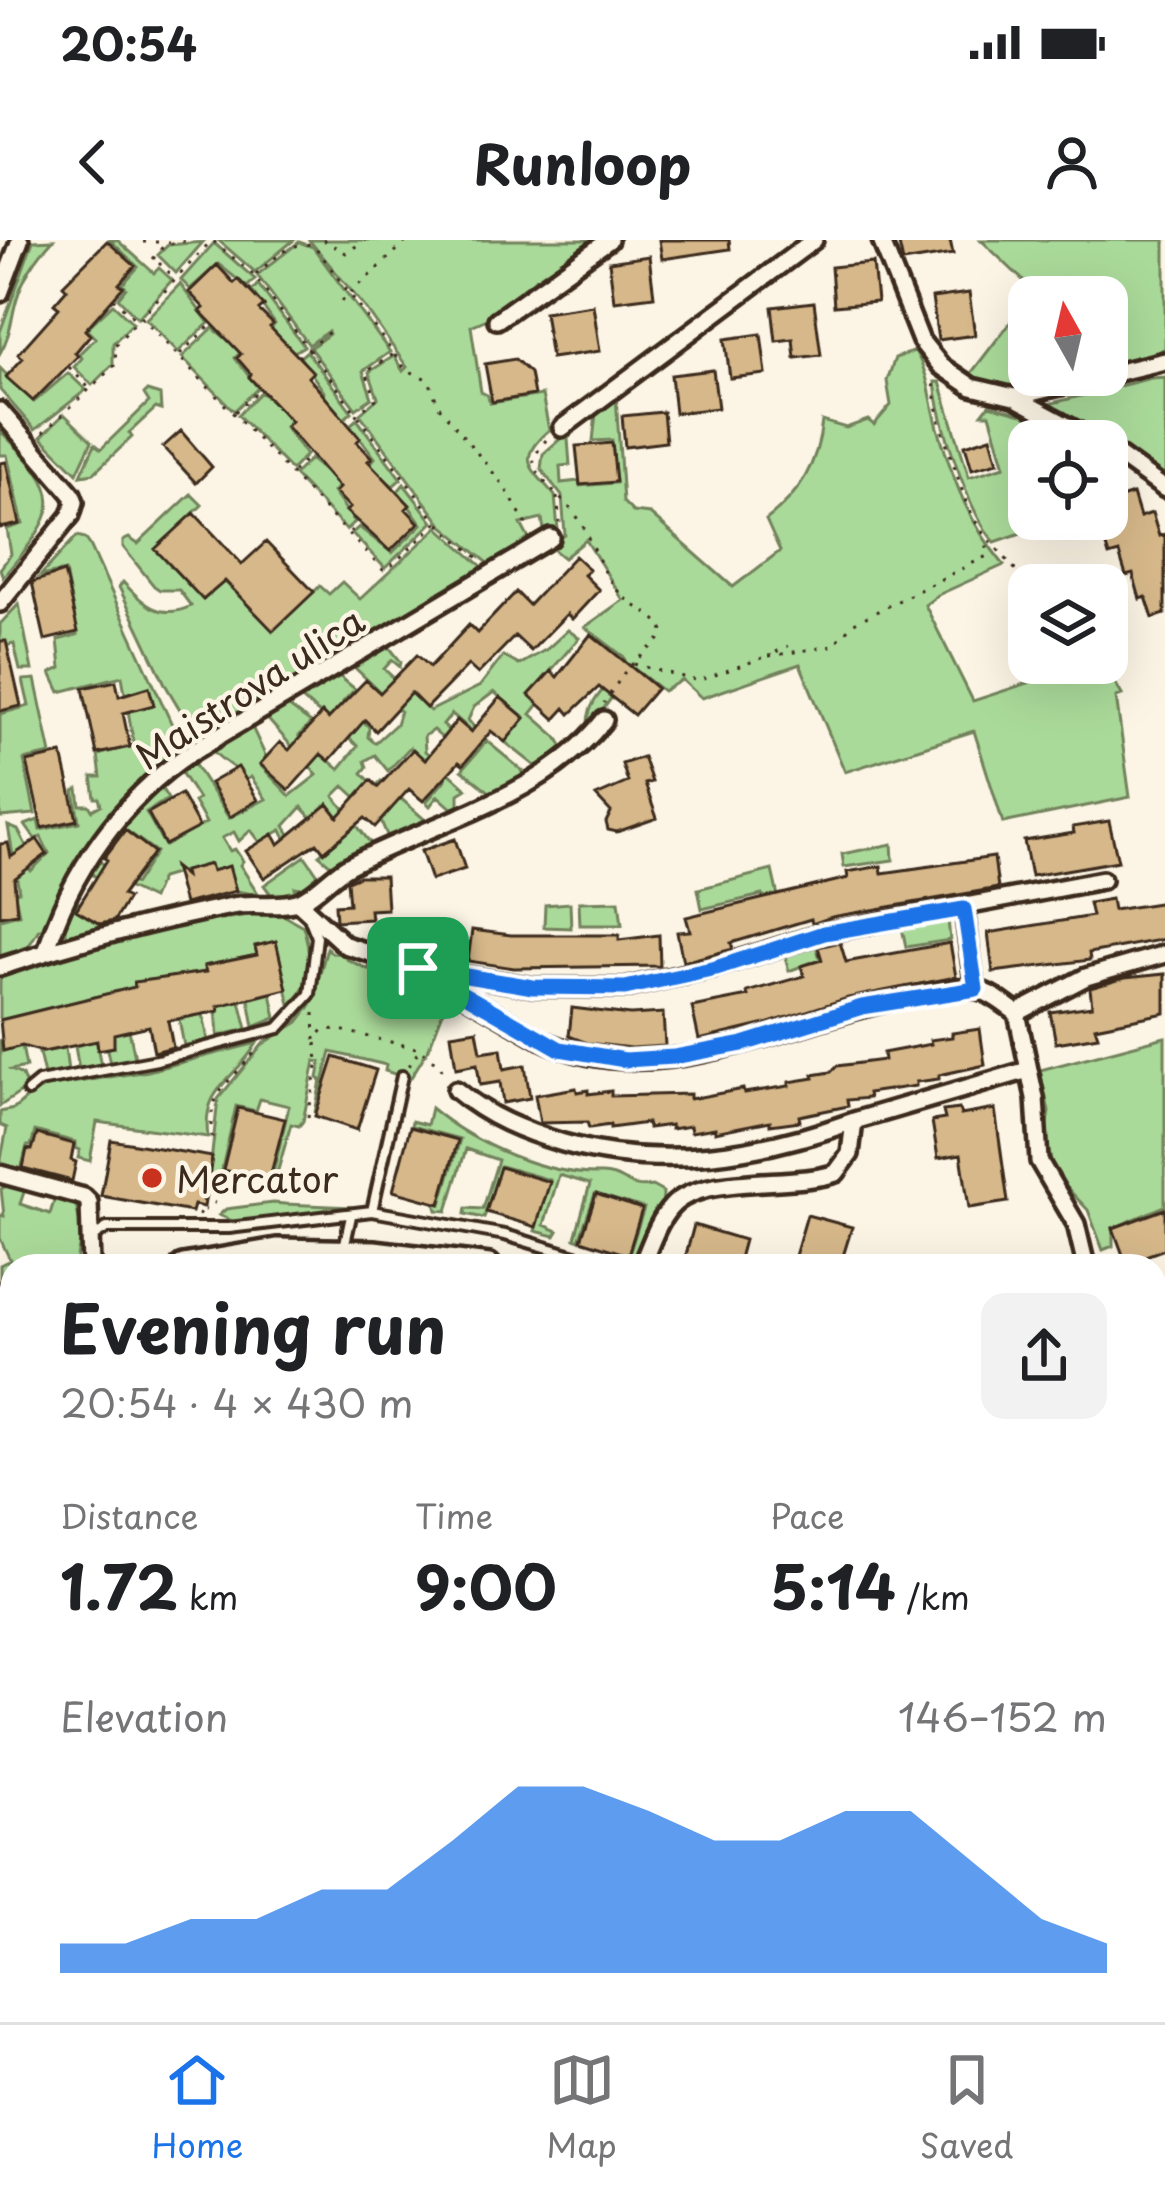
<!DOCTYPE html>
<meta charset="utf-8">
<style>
body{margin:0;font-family:"Playpen Sans",sans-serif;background:#f2f2f2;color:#202124;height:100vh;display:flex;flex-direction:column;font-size:45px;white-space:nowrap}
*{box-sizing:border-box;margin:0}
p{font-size:39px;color:#757577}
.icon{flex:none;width:66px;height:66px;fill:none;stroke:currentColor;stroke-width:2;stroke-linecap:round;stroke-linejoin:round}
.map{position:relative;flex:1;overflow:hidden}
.panel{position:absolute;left:0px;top:1014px;width:1167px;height:768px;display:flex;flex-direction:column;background:#fff;border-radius:36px 36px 0 0;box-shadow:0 12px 48px #0002}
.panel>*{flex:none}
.needle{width:78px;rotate:352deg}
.buttons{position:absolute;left:1008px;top:36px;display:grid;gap:24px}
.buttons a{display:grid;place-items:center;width:120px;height:120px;border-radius:24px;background:#fff;box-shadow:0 12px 48px #0002;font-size:60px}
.pin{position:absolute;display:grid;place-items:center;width:102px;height:102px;color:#fff;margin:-51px;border-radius:24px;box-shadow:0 6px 18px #0006}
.round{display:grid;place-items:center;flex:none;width:126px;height:126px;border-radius:24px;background:#f2f2f2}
.overview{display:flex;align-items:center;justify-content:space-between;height:204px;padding:0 60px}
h1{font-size:66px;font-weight:700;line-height:90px}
.metrics{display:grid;grid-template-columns:repeat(3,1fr);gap:18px;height:204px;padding:12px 60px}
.metrics div{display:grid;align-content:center}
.metrics b{font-size:60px;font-weight:700}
.metrics small{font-size:33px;font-weight:400}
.metrics p{font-size:33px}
.chart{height:336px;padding:24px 60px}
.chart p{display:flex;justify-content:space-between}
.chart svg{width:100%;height:216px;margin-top:12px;fill:#1a73e8;opacity:.7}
.status{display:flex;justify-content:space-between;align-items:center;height:84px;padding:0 60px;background:#fff;direction:ltr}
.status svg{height:33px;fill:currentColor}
header{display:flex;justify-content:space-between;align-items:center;height:156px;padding:0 60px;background:#fff;font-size:54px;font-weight:700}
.menu{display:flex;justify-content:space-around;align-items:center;height:168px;border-top:3px solid #e0e0e0;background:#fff;font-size:33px;color:#757577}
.menu a{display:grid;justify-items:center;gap:6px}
.menu .selected{color:#1a73e8}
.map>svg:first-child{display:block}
.built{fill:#f1e3ca}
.green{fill:#aada9a;stroke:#72825c;stroke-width:3}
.building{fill:#d6b88a;stroke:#3b2a1e;stroke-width:3}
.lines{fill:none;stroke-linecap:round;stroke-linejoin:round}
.service-casing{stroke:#3b2a1e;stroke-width:16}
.minor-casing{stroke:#3b2a1e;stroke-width:24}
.secondary-casing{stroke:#3b2a1e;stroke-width:30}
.path{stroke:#3b2a1e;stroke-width:3;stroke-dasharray:3 9;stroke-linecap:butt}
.service{stroke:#fcf5e5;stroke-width:8}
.minor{stroke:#fcf5e5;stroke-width:15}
.secondary{stroke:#fcf5e5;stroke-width:21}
.route-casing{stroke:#fff;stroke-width:24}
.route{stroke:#1a73e8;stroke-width:15}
.poi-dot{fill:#c8321e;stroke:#fcf5e5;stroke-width:4.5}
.labels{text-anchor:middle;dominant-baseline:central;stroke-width:9;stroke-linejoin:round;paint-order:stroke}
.street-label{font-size:36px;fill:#3b2a1e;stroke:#fcf5e5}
.poi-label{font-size:36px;fill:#3b2a1e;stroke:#fcf5e5;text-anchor:start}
</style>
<div class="status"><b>20:54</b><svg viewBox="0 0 49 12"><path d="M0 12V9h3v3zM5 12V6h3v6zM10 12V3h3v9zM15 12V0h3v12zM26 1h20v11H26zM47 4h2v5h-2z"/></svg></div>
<header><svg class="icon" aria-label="back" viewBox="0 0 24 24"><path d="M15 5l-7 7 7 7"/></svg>Runloop<svg class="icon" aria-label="person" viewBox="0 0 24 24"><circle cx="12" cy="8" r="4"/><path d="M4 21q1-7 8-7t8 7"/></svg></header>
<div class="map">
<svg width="1165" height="1782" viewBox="0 0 1165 1782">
<rect width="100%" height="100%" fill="#fcf5e5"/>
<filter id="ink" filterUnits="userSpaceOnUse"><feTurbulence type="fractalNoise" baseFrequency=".00833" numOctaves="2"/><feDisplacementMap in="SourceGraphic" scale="24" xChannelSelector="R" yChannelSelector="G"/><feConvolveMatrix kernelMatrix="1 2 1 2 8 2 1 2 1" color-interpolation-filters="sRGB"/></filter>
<g filter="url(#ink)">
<path class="built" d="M12,1093V1383L0,1381V1115Z
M1165,1244V1782H717V1770H1155V1246Z"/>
<path class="green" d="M53,0C37,17 24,35 17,58C11,78 11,95 0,113V92L33,1Z
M110,0H117L154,33L159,28L172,40L138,78L118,58L126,48L123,44L138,27Z
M218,0H294L255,32Z
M309,0H592L534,40L487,79L471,86L481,152L487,155L490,163L542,155L549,190C514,220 532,228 555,256L558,290L545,295L542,279L521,284L529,299L525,308L493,327L442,285L360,174L378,158L369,132L394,116L403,131L407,127L364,66Z
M981,0H1165V108L1145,118L1107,127V57H1029V135H1078L1005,147L969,136L1025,63L1031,48Z
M203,2L176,33L158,15L168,5Z
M299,2L313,7L390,112L363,131L372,158L356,169L310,108L329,94L328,91L309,105L257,35Z
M214,3L255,39L247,47L218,24L190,49L181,40Z
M180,44L209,83L178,112L146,79Z
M258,44L304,106L294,112L269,91L275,84L252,51Z
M113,64L133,83L113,103V124L92,145L74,127L82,118L79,114L95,98L86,89Z
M213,88L242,111L235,118L258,148L234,171L182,117Z
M307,111L352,172L344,179L319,159L324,152L300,117Z
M915,111C931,138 930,163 939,191C955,245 968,281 1004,325L938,355L925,365L973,461L1089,423H1104L1122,455L1116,457L1130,557L1003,583L974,491L845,532L800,424L702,458L682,440L663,451L633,428L589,489C583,463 610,444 626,424L624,417L585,387L623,360L586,300L564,318L555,311L553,303L565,295L562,256L541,229L543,214L576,185L568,199L570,225L560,226L561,243L579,241L580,246L616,243L612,200L593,201L596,173L616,156L623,262L633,272L650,274L733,347L780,311L766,280C800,254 818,223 822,181L846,188L868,180L874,185L891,165L887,141L895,118Z
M0,128L34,162L68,133L86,150L35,190L0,150Z
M1165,137V242L1049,164L1151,138Z
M935,142H940L969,237L1005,226L990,174H982L989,165L1022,174L1081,201H1029V279H1062L995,302C969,276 939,179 935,142Z
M147,151L160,155L161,170L156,168L129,193L132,197L94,233L81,235L95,204L101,209L149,162L144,154Z
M261,152L292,178L285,187L306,215L291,230L238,175Z
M64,174L92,201L77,233L41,197Z
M357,179L401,239L393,246L368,226L375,218L350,185Z
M0,191C68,256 61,268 3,337L0,329L11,314L7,289L23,284L7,215H0Z
M310,219L340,244L333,252L355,282L346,290L294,235Z
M404,244L433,282L385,328L352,293L359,287L392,313L422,284L398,251Z
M191,254L202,265L156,309L203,360L224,341L273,390L320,346L329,354L342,342L360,359L438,287L485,329L337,421L329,415L324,428L200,503L166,446L119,347L123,342C143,364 161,381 191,366L179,350H160L154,346L123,307V301L129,298L138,304Z
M77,296L85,298L90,305L184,511L124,559L76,632L44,689H39L27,709L0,721V679L19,674L16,660L0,655L19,651L8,586L18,590L28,609L19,614L31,631L49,613L41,597L35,599L25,585L38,580L40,590L79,582L74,551L78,549L80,565H89L92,570L101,565L99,558H95L92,537H101L98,515L134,505L122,436L60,452L51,433L61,428L58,400L77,395L65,331L40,336Z
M19,364L32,430H20L14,404L0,407V384Z
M568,390L579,398L530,455L539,464L531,474L557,497L566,512L539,529L505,502L525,478L494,452L474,467L468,480L484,499L523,531L522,538L491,553L462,530L485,503L452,474L443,485L449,491L442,498L433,490L424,496L425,511L467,549L459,554V569L455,571L438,556L430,566L426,562L446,539L410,507L388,531L375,515L365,521L367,527L362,533L370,541L356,557L344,546L334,556L372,605L333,627L319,615L349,590L328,564L312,578L302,567L285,586L299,609L294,612L281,590L260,602L251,590L239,601L234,592L222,598L230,611L235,609L243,621L240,625L259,655L236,651L229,626L212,631L209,624L161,638L152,659L121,644L117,649L88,632L97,620L135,644L156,612L120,586L149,550L160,546L168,559L146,572L165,606L206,583L194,562L198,559L179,529L193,522L229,578L266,559L251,537L246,540C236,525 222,524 211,508L251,485L266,517L260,525L290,556L317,535L265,476L285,464L311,483L299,496L339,529L358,506L302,459V454L339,436L355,449L343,462L369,487L368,497L375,503L396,484L400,471L351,424L386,403L401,422L400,427L392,420L384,429L430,471L480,446L503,416L519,425L547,409Z
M35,439L51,514L24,520L35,574L0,577V474L29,466L23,440Z
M381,541L431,585L390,602L381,581L396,562L377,545Z
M892,604L893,620L844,627L842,614Z
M305,616L320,638L302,648L295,647L296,651L272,656L264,645Z
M772,630L780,665L767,667L762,655L702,669L698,649Z
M619,661L622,685H580L579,662Z
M75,662L79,663L76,670L107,689L68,696L62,685Z
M570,663L571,688L544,687L545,665Z
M276,671L303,686C311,712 314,747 290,764L275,701L255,706L257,715L205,726L206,732L135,742V747L0,780V735L123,698L228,675L229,678Z
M948,679L950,700L906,707L901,683Z
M815,701L820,719L789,731L783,710Z
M327,708L332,713L348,714L346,719L368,729L372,723L450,753L429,808L410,839L385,831L386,825L331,812L315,873L321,840L318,838L321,822L315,821L303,881L299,886L291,884L274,944L271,942L289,866L260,859L256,871L236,866L217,951L208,950L218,859L263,804L298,782L311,765Z
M271,753L276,778L254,787L249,759Z
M215,754L240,761L247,789L218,796Z
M178,774H203L208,800L184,806Z
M110,781L129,790L135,818L110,824L107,809L114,807Z
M1165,797V966L1113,988V1006L1103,1010L1088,970L1054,934L1045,893L1049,872L1040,830Z
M0,799L3,810L22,806L26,827L11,830L22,835L27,848L0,866Z
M96,800L101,826L79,830L75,806Z
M257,803C235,841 201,847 208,897L97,882L90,921L78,918L80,910L75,908V902L35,891L31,906H27L21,930L0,924L7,888L0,885V872L14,869L39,848L148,831Z
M65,808L68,831L44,835L39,813Z
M431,868C475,905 545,935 600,934C622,933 628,951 652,946L663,952L662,973L632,1026H625L644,968L595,954L579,1000L575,998L590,944L559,935L544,985L558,991L555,996L535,991L550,940L501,926L484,978L465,974L466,968L483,969L498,920L466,909L447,971L437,970L435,963L441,964L460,899L411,886L412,881L427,885Z
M10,944L25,949L20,964L50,974L55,958L76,965L82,993L75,1026H12V1041H0V1025L10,1020L0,998V975L4,976L1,949Z
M273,963L285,964L352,967L235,982L219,975L226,969Z
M622,1770H715L716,1782H627Z"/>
<path class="building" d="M659,0H729L730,9L662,19Z
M898,0H950L953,14L903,22Z
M107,1L135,26L119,44L123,47L85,90L90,95L75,113L78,116L33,161L6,137L23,118L18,114L59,68L54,64L67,49L63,45Z
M649,16L654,56L614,61L609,22Z
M873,23L877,62L834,66L831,27Z
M217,25L234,43L238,39L264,66L259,70L273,84L270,87L313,132L308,137L360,198L357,202L372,218L368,221L410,265L406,269L419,283L390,311L346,271L350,268L335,252L339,248L286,186L291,181L249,137L251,134L237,118L241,114L200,71L204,68L189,52Z
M969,53L975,95L938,100L932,58Z
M814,62L821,115L795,118L793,99L776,101L772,67Z
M593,65L600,111L551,118L544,72Z
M761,94L766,134L730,138L725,99Z
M515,119L530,133L534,155L492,162L485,124Z
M713,130L718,168L675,173L671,135Z
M663,172L666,202L625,207L622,176Z
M181,191L212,227L196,243L163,207Z
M991,197L998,222L972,229L965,205Z
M612,203L616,242L580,245L576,206Z
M6,222L20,284L0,288V223Z
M1107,224L1112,225L1121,258L1133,254L1140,277L1152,273L1159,296L1165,294V374L1153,378L1146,357L1140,359L1133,334L1126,336L1119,313L1109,316L1102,293L1092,296L1087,279H1107Z
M194,273L242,324L266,302L314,352L273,391L225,341L203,360L155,309Z
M575,316L589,329L584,335L599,350L572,379L567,374L531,411L515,396L478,434L468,425L426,468L411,453L376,491L365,480L329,521L321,514L289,550L260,524L280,502L289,510L322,473L328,479L366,440L380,453L417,415L430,427L469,385L477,393L516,352L529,365Z
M64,332L78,392L45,400L32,342Z
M591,394L657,448L634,475L599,447L570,474L565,468L555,479L529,455L551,431L557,437Z
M0,401H6L21,466L0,471Z
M116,441L119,456L149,447L154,465L123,473L130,507L97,514L83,448Z
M500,457L525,478L505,502L491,491L463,525L459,522L423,561L409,549L375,587L365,578L324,612L317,603L264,638L246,611L273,594L279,604L328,564L338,577L371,540L378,547L413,509L425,520L457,480L471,492Z
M62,514L77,580L42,588L27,522Z
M643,517L652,542L645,544L657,578L617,592L608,590L606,582L611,572L596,556L628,542L622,524Z
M238,527L258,560L230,577L210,543Z
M181,554L199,587L165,605L148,573Z
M1109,581L1118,621L1031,636L1024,601L1074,593L1073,587Z
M125,590L154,612L122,655L128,658L114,681L100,684L76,670L107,620L104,618Z
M37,599L47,614L14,639L17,673L0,676V604L8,603L11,617Z
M455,599L465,629L431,640L421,611Z
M994,617L998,648L832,677L812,684L811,679L731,703L733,709L683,722L677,692L690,691L686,677L848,638L847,632L881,626L882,633Z
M210,624L212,631L229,626L236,651L184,664L174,627L185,636L184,631Z
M385,636L387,669L370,670L371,679L336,681L335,665L349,664L347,641L359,636Z
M1111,659L1113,670L1165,662V699L1089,713L1090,720L993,732L988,693L1092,676L1089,663Z
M406,682L442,694L435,718L398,708Z
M472,690L511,695H619V700L659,695L660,726L514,728L468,721Z
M276,701L287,749L218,766L219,771L168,781L173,807L154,812L149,786L114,794V807L98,810L97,801L43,812L22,806L3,811L0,780L135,747L134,742L206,732L204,726L257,715L255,706Z
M840,702L846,722L950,703L956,737L848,758L766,784L699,800L692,767L748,756L747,752L804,736L801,726L822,720L818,707Z
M1165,734V773L1095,787L1098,796L1056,803L1050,772L1092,766L1090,748L1125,738Z
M572,768L630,775L663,773L665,806L631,808L587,803L569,796Z
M980,789L985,825L939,835V839L916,842V846L868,853L869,858L847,860L848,866L799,876L800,881L770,885V881L715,892V888L691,892L690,886L671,889V885L648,888L647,883L610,888V885L589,888L587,882L540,883L535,855L576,848L577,852L588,850V854L611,851V856L690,854V859L743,849L744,853L789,846V842L814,838L813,835L831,832L837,826L884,820L883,813L931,804L930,800L952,797V793Z
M477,790L481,812L501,809L504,829L525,825L530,858L503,863L500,842L480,845L477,824L456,828L451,794Z
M334,817L376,830L357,890L315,876Z
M238,868L285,879L269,941L223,930Z
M959,869L961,875L995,869L1008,962L969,968L961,914L938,918L932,881L945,879L943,871Z
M410,887L458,900L440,964L393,951Z
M37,894L74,904L71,920L76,922L72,941L23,928L27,909L32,910Z
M111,900L212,917L204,967L194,965L192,972L101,956Z
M500,927L550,942L536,987L486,972Z
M596,954L642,969L628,1015L581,1000Z
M1165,969V1009L1126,1023L1113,988Z
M807,975L852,987L840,1026H792Z
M694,985L744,1000L737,1026H683Z"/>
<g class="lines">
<defs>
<path id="service" d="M28,851L39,842L157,820L279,788L310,754L317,697L310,680
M372,971L402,836
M91,998L107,988H229L372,971L505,995L609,1026
M340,1026L351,976
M0,1274L12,1281"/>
<path id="minor" d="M881,0L921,101L941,126L972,147L1014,157L1165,121
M0,53L20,0
M497,80L609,0
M1014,157L1096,201
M0,171L72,254L75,262L71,275L0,363
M562,188L814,0
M1107,207L1165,249
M298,662L345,705L418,728L540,799C658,857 788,780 905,758C926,754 957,745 978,750C992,753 1005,765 1017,773L1086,737L1165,714
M964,669L975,749
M46,712C69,633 123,557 192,512L551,298
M0,727C76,702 154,681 232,666C252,662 278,668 297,662C315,656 332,634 350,625C435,581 543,558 604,480
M432,730L533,747L625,748L716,727L824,693L1102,640
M1017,773L1035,858L1039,921L1076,984L1086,1026
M456,850C488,877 523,891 563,903C662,931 759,915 854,881
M0,934L84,957L89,962L91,1026
M641,1026C650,1007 657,982 671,967C701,933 793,948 836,933L850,914L854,881L1028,830
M0,1407L12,1416
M0,1746L12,1760
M20,1770L30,1782
M71,1782L82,1770
M436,1782L441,1770
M455,1782L471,1770"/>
<path id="secondary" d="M183,1026L277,1010L374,1012L489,1026
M0,1055L12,1054
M1155,1100L1165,1098"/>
</defs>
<use href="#service" class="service-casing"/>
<use href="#minor" class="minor-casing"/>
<use href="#secondary" class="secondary-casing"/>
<path class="path" d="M323,0L346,13L365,0
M143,2H169
M153,19L165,4L193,0
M159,23L175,38
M256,34C273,20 291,0 314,5L405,129L429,140L438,165L504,246L528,287
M249,50L257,42
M113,58L136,80
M342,61L408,0
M141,77L383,330L388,329L437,283L254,35L212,0
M180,114L212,84
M298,117L329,92
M69,127L88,147
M934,144L940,183L966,262L979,288L1029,345
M235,172L260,149
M346,183L376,159L366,132L394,114
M43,193L116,124L115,105L211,1
M546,200L533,218C538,246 570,261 583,286C595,309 605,341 626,359C638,370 653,374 663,388L661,398L626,430L604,463
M293,232L309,216
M557,257L560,283
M439,284L482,321
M350,292L358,283
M776,412L788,406
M769,416L832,406L854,383L987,316V299
M634,424L698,441L768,416
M314,773L315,800L323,790L336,789L420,809
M409,826L420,809L441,827L444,835
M308,877L318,821L316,802
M212,898C206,849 231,844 257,809
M202,960L215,963
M199,976L200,969L206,970
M1155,1248L1165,1246
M1155,1392L1165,1389"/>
<use href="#service" class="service"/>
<use href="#minor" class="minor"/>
<use href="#secondary" class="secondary"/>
</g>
</g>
<g class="lines" filter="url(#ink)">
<defs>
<path id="route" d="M964,669L976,749L862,767L743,804L674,817L625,820L560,809L418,728L533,747L625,748L716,728L824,693Z"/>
</defs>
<use href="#route" class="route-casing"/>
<use href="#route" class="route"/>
</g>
<circle class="poi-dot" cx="152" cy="938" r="12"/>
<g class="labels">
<g class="street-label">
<text transform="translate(249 447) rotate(-33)">Maistrova ulica</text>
</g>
<g class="poi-label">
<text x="176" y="938">Mercator</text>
</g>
</g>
</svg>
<div class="buttons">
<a><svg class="needle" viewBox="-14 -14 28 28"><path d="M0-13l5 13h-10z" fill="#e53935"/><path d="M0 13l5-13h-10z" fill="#757577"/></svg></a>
<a><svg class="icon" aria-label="locate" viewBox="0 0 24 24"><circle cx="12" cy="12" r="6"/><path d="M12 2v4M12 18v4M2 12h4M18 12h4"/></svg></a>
<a><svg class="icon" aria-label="layers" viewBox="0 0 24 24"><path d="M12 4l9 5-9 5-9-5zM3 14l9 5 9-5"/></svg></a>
</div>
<div class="pin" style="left:418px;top:728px;background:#1e9e55"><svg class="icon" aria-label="arrive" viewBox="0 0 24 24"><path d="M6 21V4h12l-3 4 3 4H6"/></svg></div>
<section class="panel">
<div class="overview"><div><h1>Evening run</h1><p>20:54 · 4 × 430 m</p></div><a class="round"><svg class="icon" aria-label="share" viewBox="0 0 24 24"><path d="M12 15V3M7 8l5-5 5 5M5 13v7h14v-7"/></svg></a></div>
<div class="metrics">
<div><p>Distance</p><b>1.72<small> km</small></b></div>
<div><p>Time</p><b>9:00</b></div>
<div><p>Pace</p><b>5:14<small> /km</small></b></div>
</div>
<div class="chart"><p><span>Elevation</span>146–152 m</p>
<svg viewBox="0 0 160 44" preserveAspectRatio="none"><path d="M0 44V38L10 38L20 33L30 33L40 27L50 27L60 17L70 6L80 6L90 11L100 17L110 17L120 11L130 11L140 22L150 33L160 38V44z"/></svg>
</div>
</section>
</div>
<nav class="menu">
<a class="selected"><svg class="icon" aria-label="home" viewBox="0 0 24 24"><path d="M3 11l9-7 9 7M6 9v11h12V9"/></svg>Home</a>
<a><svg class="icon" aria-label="map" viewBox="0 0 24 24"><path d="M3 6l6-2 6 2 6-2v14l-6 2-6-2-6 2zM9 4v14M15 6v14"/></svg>Map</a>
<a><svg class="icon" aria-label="saved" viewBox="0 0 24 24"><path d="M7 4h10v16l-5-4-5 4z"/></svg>Saved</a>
</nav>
